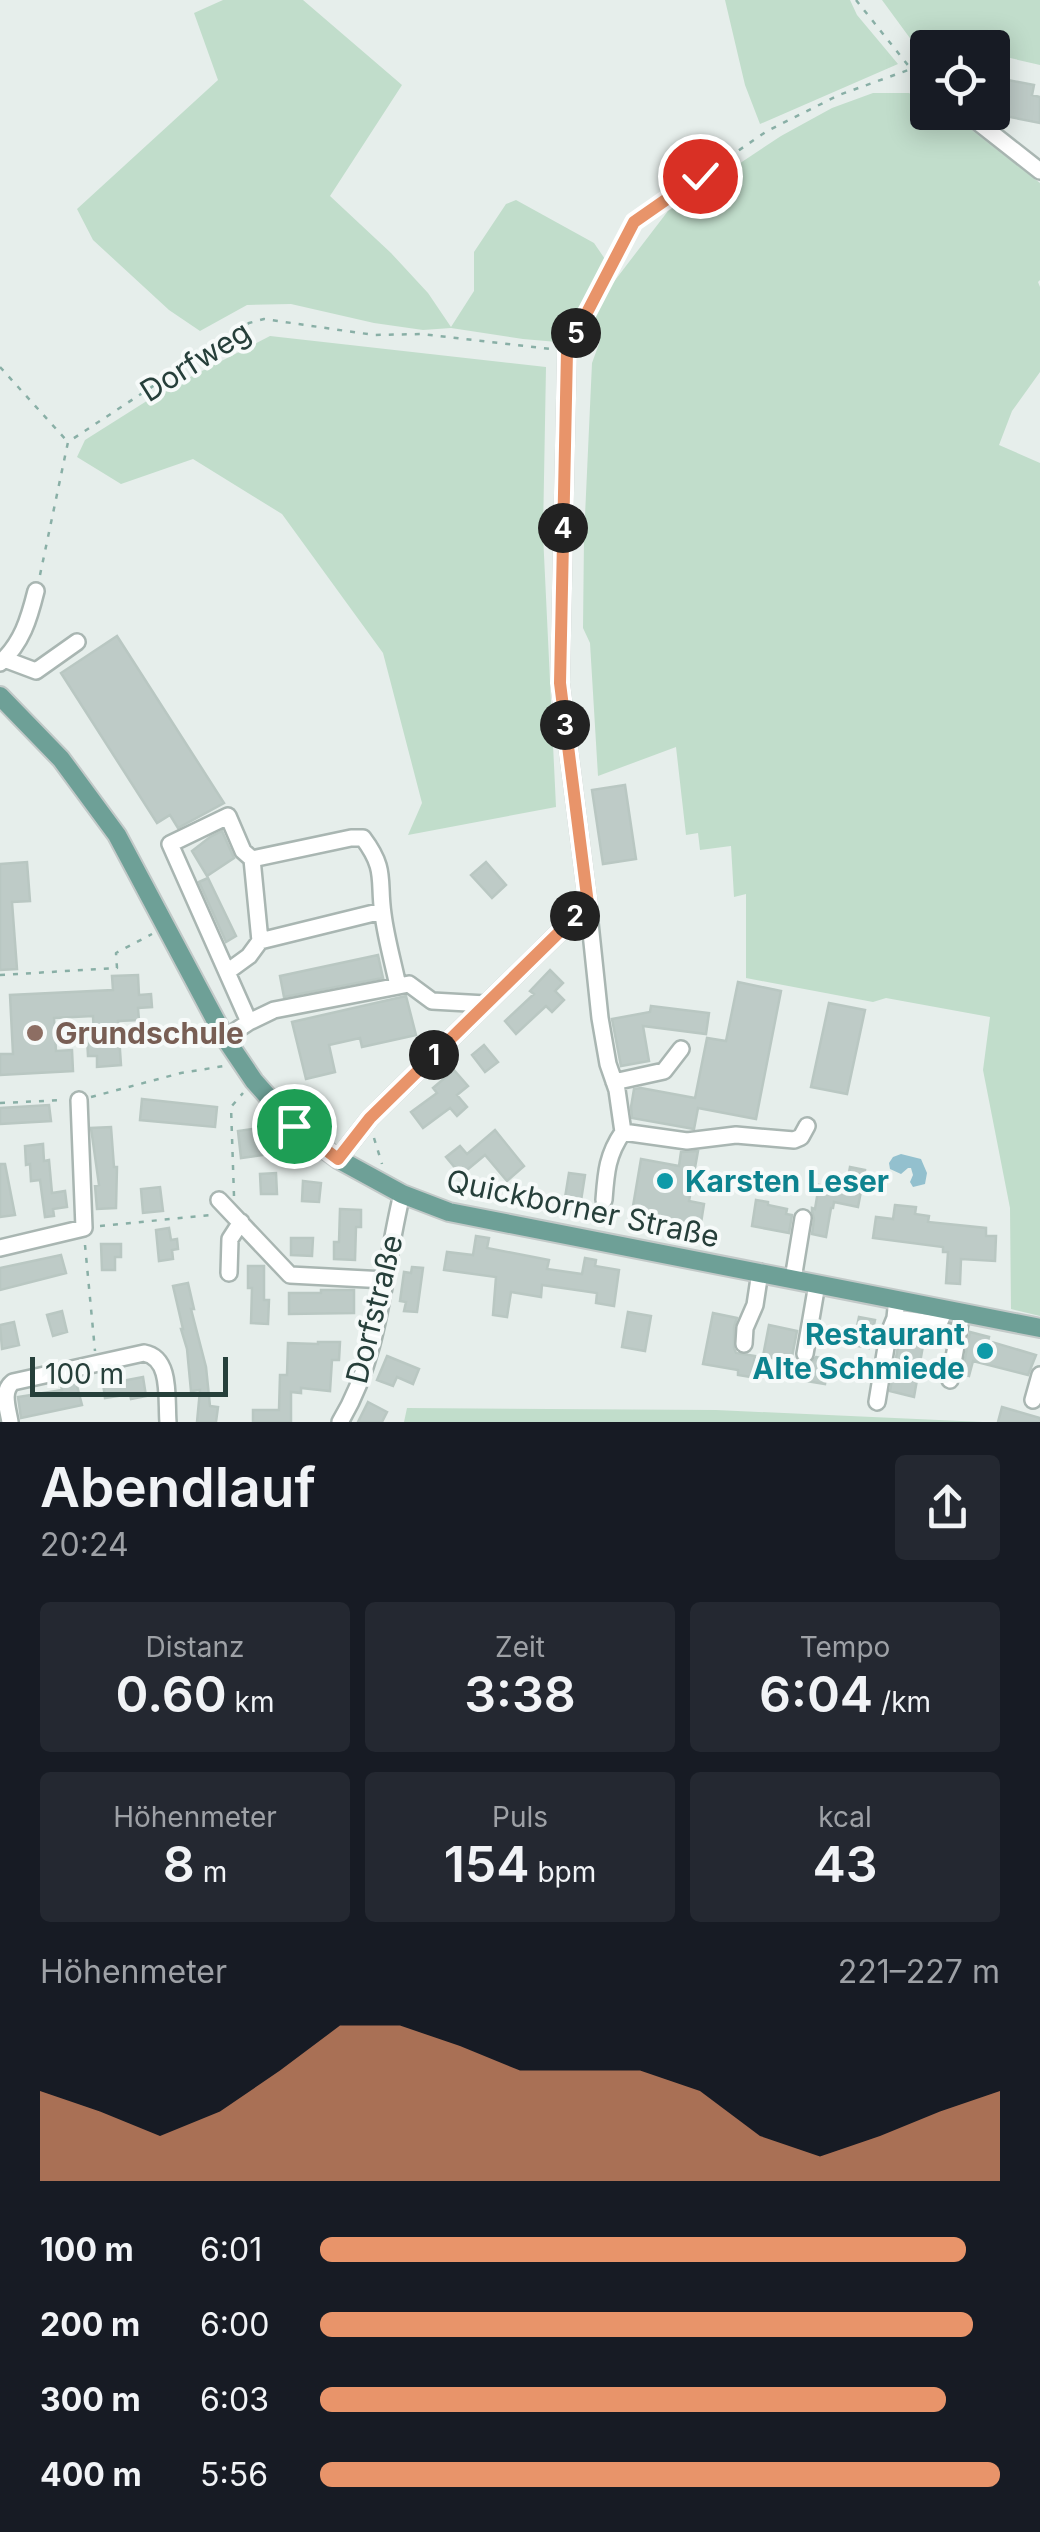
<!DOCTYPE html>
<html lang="de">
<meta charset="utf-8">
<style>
body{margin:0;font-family:Inter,sans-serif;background:#242831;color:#f1f3f6;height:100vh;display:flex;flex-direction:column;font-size:38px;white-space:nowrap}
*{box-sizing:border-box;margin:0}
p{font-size:32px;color:#9ea1a6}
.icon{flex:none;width:55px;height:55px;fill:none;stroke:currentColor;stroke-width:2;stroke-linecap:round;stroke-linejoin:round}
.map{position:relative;height:1422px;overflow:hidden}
.details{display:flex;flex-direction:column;background:#171b24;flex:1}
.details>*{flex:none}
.controls{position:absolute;left:910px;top:30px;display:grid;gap:20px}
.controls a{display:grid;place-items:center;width:100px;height:100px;border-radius:10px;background:#171b24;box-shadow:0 5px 25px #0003;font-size:50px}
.scale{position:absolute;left:30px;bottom:25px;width:198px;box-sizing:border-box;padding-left:10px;border:5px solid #263f3a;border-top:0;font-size:28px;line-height:35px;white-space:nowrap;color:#263f3a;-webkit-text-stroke:8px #f6faf9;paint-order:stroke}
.pin{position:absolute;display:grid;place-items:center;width:85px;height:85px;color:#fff;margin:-42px;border:5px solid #fff;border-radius:50%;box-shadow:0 2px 10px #0007}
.km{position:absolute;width:50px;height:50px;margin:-25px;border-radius:50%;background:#222;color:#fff;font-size:28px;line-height:50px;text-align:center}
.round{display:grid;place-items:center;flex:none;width:105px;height:105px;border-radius:10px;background:#242831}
.summary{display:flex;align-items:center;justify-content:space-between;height:170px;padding:0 40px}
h1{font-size:55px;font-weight:600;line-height:75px}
.metrics{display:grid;grid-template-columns:repeat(3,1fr);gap:15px;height:170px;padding:10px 40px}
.metrics div{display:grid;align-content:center;border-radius:10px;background:#242831;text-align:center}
.metrics b{font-size:50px;font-weight:600}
.metrics small{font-size:28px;font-weight:400}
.metrics p{font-size:28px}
.chart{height:280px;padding:20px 40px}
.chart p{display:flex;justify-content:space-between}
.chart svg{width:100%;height:180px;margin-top:10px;fill:#e8946a;opacity:.7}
ul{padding:0 40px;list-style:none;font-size:32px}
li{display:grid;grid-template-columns:160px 120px 1fr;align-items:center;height:75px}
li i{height:25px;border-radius:12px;background:#e8946a}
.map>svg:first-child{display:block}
.green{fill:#c1ddcb}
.water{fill:#93c0ce}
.building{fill:#becbc7;stroke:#b9c7c2;stroke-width:2.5}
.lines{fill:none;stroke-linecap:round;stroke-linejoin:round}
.minor-casing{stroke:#a9b6b2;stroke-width:20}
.major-casing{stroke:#c2c9c8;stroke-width:22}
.path{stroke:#89afa6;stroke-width:2.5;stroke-dasharray:5 8;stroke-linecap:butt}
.minor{stroke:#fff;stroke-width:15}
.major{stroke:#6ea097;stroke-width:18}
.route-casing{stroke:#fff;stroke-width:20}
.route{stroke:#e8946a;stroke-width:12}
.education-dot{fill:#8d6e63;stroke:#f6faf9;stroke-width:4}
.culture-dot{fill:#0f9aa8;stroke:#f6faf9;stroke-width:4}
.labels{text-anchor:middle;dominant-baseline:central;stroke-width:8;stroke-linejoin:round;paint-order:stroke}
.street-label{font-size:30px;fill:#263f3a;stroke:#f6faf9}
.education-label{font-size:30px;font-weight:bold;fill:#785e54;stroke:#f6faf9;text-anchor:start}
.culture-label{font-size:30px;font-weight:bold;fill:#0d838f;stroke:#f6faf9;text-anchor:start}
</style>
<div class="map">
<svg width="1040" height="1422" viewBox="0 0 1040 1422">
<rect width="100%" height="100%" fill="#e6eeeb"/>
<path class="green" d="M223,0H303L402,85L330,196L391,253L428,293L451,327L474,291V252L506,204L516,200L594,243L607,262L557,342L523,339L451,328L423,330L374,323L291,304L247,305L200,331L169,310L93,240L77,209L218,80L194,13Z
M725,0H850L857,15L898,64L760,124L745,85Z
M882,0H1040V65L993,54L992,48H928L927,58L915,45Z
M873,93H909L927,102L928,112L947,113L955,117L1040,183V280L1038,282L1040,287V372L1012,411L999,445L1040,463V1316L1011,1309L1010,1208L983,1070L990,1017L886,998L873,1002L746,978V894L734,897L731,846L700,850L698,833L686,835L676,747L598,776L590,643L583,628L584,538L592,363L600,341L590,330L603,296L668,211L781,136L832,108Z
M270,336L546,367L543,534L556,807L408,835L422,803L383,653L282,514L193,459L121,484L77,457L85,440L161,392Z
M407,1408L716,1410L983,1422H404Z"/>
<path class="water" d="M901,1154L921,1159L927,1173L925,1184L913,1187L910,1182L913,1175L911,1168H908L901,1174L890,1169L889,1163L893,1157Z"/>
<path class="building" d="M992,77L1034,85L1032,95L1040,97V123L1005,116L1009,97L992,93Z
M117,636L224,803L178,828L170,815L157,823L61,673Z
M625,785L636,859L603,864L592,790Z
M222,831L234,858L207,876L192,851L210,837Z
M27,862L30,901L12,902L17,969L0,970V864Z
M486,862L506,885L492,898L471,875Z
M208,878L236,936L226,942L199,882Z
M378,955L383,978L284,997L280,976Z
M550,970L563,983L555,991L564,1000L552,1012L546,1006L516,1034L505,1021L534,994L530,991Z
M138,975L139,995L151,994L152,1007L138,1008L139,1020L118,1021L121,1065L97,1067V1056H88L87,1038H94L93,1016L54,1018L56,1051L72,1050L73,1071L0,1075V1054H13L10,995L113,990L112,976Z
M738,982L781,991L756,1119L698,1108L694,1129L632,1118L631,1107L634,1089L641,1088L695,1098L707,1038L726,1041Z
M406,996L416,1035L362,1047L360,1038L329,1045L335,1072L306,1079L292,1022Z
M829,1003L865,1010L847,1094L811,1087Z
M651,1006L709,1013L706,1034L643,1026L649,1061L621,1066L612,1019L650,1012Z
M484,1045L498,1062L485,1072L472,1055Z
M454,1070L468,1086L457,1095L467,1107L457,1116L450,1108L423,1128L411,1112L437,1093L433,1088Z
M142,1099L217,1107L215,1127L140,1120Z
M49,1105L51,1121L0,1124V1108Z
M111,1127L114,1167H117L116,1208L97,1209L95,1186L99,1185L91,1128Z
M260,1128L263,1155L241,1158L238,1131Z
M495,1130L524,1166L507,1181L485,1155L461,1175L446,1157L460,1146L467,1154Z
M43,1144L44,1161L49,1160L52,1193L65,1191L67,1207L53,1209L54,1216L45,1217L40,1180L31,1181L30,1164L26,1165L25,1146Z
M698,1151L689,1201L704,1204L700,1229L631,1218L641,1159L679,1166L681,1152Z
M0,1164H5L15,1215L0,1217Z
M850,1167L865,1170L858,1207L834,1202L833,1208H831L826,1237L812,1234L814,1219L812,1211V1208L815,1209L819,1185L846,1190Z
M276,1173L277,1194H261L260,1174Z
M569,1173L585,1175L580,1207L564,1204Z
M303,1181L321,1183L319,1202L302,1201Z
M160,1187L163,1211L143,1213L141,1189Z
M756,1200L768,1202V1205L787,1209L786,1214L792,1215L789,1233L752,1226Z
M895,1205L916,1207L915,1214L929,1216L928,1222L986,1228V1236H996L995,1261L961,1259L960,1284L946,1283L948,1252H943V1247L873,1238L876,1217L893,1219Z
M340,1209L361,1210V1227H356L355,1260L334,1259V1242H339Z
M169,1228L171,1240L177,1239L178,1249L172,1250L173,1259L159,1261L156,1230Z
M476,1236L489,1238L487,1248L549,1260L547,1269L582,1274L585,1258L596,1260L595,1266L619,1270L614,1306L596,1303L597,1293L542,1285L541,1297L511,1292L507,1317L493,1315L496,1277L444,1270L447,1252L473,1255Z
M291,1238H313L312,1256L291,1255Z
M101,1244H121V1257H115V1270H102Z
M61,1255L66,1273L0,1290V1268Z
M248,1266H264V1300H269L268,1324L251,1323L252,1288H248Z
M412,1267L423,1268L417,1312L404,1311L406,1302L400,1301L404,1272L411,1273Z
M188,1283L194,1309H191L206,1367L210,1406L218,1407L216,1422H197L200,1390L191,1391L187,1349L181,1329H183L173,1286Z
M321,1290H354V1313L289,1314V1293H321Z
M62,1311L67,1332L53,1336L47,1315Z
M628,1312L651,1316L645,1351L622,1347Z
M713,1313L737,1318L734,1327V1348L736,1353L755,1356L751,1377L738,1375V1370L703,1364Z
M859,1317L875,1320L869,1348L853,1345Z
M14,1322L19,1345L2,1349L0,1325Z
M769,1325L797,1331L791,1362L763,1356Z
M970,1332L989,1337L988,1341L1036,1355L1028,1375L973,1361L969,1376L962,1374Z
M900,1335L924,1340L914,1397L890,1391Z
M318,1342H340L339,1360H332L330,1391L301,1388V1393L291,1392V1422H253V1410H279L280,1375H287L288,1343L318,1344Z
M387,1356L419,1369L413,1384L397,1377L393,1386L377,1380Z
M816,1357L829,1360L825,1384L806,1381L808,1365Z
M116,1374L117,1382L143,1377L146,1396L131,1399L130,1394L105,1398L102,1376Z
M76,1382L82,1405L21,1418L18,1397L62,1390L61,1385Z
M368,1402L387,1412L382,1422H358Z
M1002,1407L1040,1418V1422H998Z"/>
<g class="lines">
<defs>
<path id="minor" d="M965,112L1040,171
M4,659L36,671L77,642
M0,663C22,643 29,619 36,591
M588,904L600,1018L608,1064L617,1090L623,1132L687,1141L736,1135L794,1140L801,1137L807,1126
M260,941L382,911
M227,972L249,956L260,941L252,859
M249,1022L170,844L228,816L243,851L252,859L351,838H363C387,870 378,880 383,914C386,938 393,962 398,986
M225,1038L249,1022L274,1010L409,984L432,1001L486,1004
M614,1082L664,1071L681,1049
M338,1159L370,1118L588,904L560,683L567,351
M219,1200L290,1275L386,1280
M604,1200C606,1173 607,1155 623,1132
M0,1248L84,1228L79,1100
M229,1273L230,1239L241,1222
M793,1279L803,1218
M896,1308L895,1318L939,1324L945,1309
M744,1344L745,1328L755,1305L760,1272
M805,1354L817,1284
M950,1380L962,1312
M1033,1400L1040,1375
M877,1402L888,1335L895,1318
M10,1422C8,1409 1,1391 13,1382L144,1353C172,1358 166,1399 168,1422
M340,1422C382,1353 383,1270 402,1194"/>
<path id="major" d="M0,696L61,759L117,835L225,1038L254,1081L294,1126L338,1159L402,1194L449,1212L1040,1328"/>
</defs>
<use href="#minor" class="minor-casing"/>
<use href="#major" class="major-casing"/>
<path class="path" d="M856,0L911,69L928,85
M573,340L634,222L767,131L839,95L911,69
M0,367L67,441
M40,575L68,442L249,323L264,319L374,335L421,334L551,349
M0,975L117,968L116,953L152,934
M91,1097L181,1073L224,1066
M0,1103L63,1100
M374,1138L382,1164
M234,1196L231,1107L243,1093
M100,1226L211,1215
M85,1245L95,1351"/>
<use href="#minor" class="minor"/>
<use href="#major" class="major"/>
</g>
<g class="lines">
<defs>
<path id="route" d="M294,1126L338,1159L370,1118L588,904L560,683L567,351L634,222L700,176"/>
</defs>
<use href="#route" class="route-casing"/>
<use href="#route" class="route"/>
</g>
<circle class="education-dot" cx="35" cy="1033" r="10"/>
<g class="culture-dot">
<circle cx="665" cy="1181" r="10"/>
<circle cx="985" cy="1351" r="10"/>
</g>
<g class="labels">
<g class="street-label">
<text transform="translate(195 361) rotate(-32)">Dorfweg</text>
<text transform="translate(583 1208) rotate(12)">Quickborner Straße</text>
<text transform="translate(374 1309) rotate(-76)">Dorfstraße</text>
</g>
<g class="education-label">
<text x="55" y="1033">Grundschule</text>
</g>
<g class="culture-label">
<text x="685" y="1181">Karsten Leser</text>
<text x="965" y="1334" text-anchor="end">Restaurant<tspan x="965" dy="34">Alte Schmiede</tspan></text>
</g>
</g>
</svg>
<div class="controls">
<a><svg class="icon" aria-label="locate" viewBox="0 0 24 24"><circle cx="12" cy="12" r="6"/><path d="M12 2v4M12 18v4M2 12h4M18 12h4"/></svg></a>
</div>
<div class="scale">100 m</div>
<div class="pin" style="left:294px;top:1126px;background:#1e9e55"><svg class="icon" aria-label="arrive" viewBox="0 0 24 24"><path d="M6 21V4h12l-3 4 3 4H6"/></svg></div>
<div class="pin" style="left:700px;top:176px;background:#d93025"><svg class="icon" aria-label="check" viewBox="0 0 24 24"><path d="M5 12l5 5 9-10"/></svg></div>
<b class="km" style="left:434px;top:1055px">1</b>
<b class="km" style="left:575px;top:916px">2</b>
<b class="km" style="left:565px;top:725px">3</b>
<b class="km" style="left:563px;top:528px">4</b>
<b class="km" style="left:576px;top:333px">5</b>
</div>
<section class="details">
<div class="summary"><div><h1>Abendlauf</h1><p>20:24</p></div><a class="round"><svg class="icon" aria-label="share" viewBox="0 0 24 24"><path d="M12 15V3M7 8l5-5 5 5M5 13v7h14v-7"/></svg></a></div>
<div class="metrics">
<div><p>Distanz</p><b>0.60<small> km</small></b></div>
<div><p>Zeit</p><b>3:38</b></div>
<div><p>Tempo</p><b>6:04<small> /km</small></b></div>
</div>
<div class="metrics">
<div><p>Höhenmeter</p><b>8<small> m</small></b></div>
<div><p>Puls</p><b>154<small> bpm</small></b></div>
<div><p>kcal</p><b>43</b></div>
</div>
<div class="chart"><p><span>Höhenmeter</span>221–227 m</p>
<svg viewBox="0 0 160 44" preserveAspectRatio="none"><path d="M0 44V22L10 27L20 33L30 27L40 17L50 6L60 6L70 11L80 17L90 17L100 17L110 22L120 33L130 38L140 33L150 27L160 22V44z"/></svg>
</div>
<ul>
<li><b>100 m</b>6:01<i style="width:95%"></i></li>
<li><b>200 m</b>6:00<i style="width:96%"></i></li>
<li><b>300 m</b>6:03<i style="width:92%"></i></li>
<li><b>400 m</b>5:56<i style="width:100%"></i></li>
</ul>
</section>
